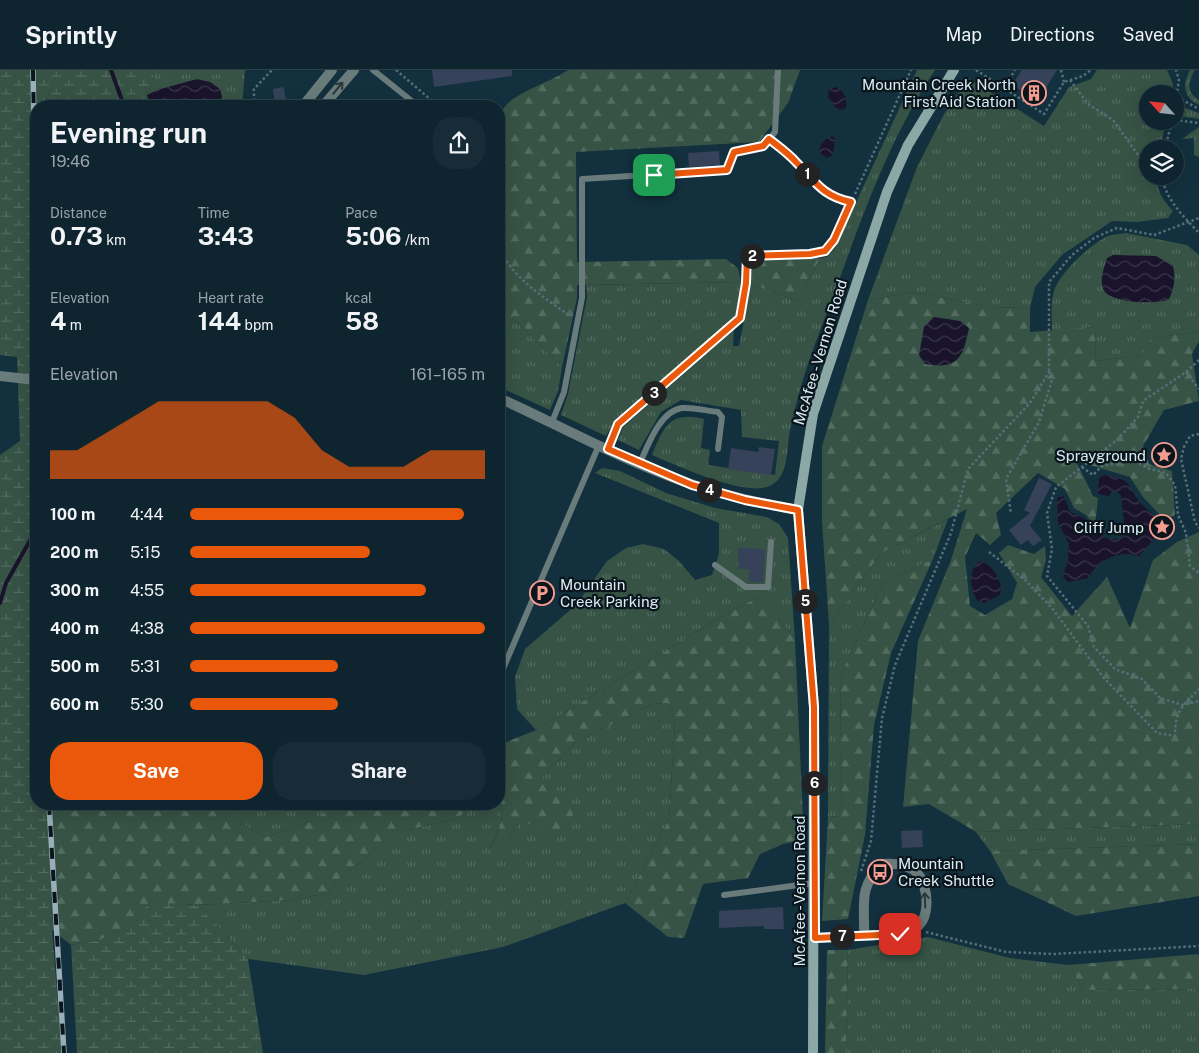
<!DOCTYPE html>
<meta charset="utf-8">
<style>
body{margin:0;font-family:"Public Sans",sans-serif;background:#172c36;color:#f1f3f6;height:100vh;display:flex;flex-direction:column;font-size:19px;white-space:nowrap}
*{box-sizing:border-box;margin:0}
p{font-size:16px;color:#9ba4aa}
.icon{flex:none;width:28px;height:28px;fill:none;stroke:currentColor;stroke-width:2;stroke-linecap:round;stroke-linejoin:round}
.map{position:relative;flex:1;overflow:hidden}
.side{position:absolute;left:30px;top:30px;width:475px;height:710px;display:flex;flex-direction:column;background:#0e242e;border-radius:20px;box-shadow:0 5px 20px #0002,0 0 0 1px #2e414a}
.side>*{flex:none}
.needle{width:32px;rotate:297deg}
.buttons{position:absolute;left:1139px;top:15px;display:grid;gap:10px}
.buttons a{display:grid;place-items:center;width:45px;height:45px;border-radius:50%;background:#0e242e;box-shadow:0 5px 20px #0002,0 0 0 1px #2e414a;font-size:25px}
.pin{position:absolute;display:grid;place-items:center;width:42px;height:42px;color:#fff;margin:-21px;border-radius:10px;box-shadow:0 2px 8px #0006}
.km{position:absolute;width:25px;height:25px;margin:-12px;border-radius:50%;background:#222;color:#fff;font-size:14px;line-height:25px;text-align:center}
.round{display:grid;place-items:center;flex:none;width:52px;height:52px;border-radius:20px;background:#172c36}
.head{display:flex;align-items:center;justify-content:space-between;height:85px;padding:0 20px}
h1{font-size:28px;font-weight:700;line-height:38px}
.figures{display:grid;grid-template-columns:repeat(3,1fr);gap:8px;height:85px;padding:5px 20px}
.figures div{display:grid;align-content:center}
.figures b{font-size:25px;font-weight:700}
.figures small{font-size:14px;font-weight:400}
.figures p{font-size:14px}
.chart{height:140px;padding:10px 20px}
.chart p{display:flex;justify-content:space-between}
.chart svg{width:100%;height:90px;margin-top:5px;fill:#ea580c;opacity:.7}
.action{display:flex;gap:10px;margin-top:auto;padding:10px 20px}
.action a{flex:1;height:58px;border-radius:20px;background:#ea580c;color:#fff;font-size:20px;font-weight:700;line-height:58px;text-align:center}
.action a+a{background:#172c36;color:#f1f3f6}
ul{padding:0 20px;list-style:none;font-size:16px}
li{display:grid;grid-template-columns:80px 60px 1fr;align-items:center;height:38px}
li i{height:12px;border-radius:6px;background:#ea580c}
header{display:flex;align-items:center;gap:30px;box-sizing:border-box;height:70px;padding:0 25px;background:#0e242e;border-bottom:1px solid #2e414a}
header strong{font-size:24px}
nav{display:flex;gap:28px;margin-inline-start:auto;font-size:18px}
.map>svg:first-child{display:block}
.grass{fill:url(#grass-tufts)}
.forest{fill:url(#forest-firs)}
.wetland{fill:url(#wetland-marsh)}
.garden{fill:url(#garden-furrows)}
.water{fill:url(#water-waves)}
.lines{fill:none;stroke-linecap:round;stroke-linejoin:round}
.stream{stroke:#19142c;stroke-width:4}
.building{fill:#354259}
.path{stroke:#556f7a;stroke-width:2.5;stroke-dasharray:2.5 2.5;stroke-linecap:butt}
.lane{stroke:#697b7b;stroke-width:6}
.street{stroke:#697b7b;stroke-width:10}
.secondary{stroke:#8ba8a7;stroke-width:10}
.rail-casing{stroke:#99aeb8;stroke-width:5.5}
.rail{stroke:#0a161c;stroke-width:4;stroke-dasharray:11;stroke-linecap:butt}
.oneway{stroke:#2b393d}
.route-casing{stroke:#fff;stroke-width:10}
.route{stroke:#ea580c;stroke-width:6}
.labels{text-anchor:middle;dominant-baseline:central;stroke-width:4.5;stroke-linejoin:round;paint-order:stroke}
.poi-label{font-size:15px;fill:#daebf3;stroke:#0a161c;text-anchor:end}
.street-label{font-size:15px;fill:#daebf3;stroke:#0a161c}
</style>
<header>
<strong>Sprintly</strong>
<nav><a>Map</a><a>Directions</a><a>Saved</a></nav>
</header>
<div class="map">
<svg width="1199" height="983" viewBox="0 0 1199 983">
<defs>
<pattern id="grass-tufts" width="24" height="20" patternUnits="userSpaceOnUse" patternTransform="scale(1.25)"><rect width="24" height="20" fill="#365345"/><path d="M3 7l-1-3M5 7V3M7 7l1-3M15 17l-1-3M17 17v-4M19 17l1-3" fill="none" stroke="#526c60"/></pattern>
<pattern id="forest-firs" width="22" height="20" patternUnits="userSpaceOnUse" patternTransform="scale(1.25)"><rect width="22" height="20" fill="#365345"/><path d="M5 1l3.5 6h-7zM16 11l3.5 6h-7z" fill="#526c60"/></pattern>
<pattern id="wetland-marsh" width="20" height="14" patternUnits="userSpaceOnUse" patternTransform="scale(1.25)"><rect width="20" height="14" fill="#365345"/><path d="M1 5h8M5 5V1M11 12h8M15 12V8" fill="none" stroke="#526c60"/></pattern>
<pattern id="garden-furrows" width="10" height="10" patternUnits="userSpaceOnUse" patternTransform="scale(1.25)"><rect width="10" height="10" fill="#365345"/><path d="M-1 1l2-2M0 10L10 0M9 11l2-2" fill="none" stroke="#526c60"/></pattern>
<pattern id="water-waves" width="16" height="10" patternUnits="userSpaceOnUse" patternTransform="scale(1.25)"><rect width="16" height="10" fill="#19142c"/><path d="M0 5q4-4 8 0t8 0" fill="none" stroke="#3a364b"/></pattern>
</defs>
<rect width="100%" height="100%" fill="#12303d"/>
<path class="grass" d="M157,0H245L242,36H150L147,25Z
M917,0H935C891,66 865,139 838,213C825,249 810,284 800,320C796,334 793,347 790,361C786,379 790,410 767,417C740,425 678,396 652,385C664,356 670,341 704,349L701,378L710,380L708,395L775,405L779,371L742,367L741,340L681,330L661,342L639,380L618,370L623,357L734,260L733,276H739L751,214L799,231L820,188L827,187L835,178Z
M1097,0H1167L1173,14L1172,24H1148V51H1166L1160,79H1148V106H1156C1157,121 1163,130 1173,141L1168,148L1137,152L1112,151L1062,185L1035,217L1030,238L989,237L912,222L868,230L917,97L943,46L968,8L1044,56L1069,17L1091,9Z
M1180,36L1199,43V49L1178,46Z
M1199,57V87L1194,85V68L1182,69Z
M1126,163L1187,175L1199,185V262L1151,268L1142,286L1095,291L1096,257L1052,261C1052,247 1050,231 1055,218C1063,200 1093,171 1111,165C1116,164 1121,164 1126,163Z
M741,212L740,231L735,247L616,349L606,366L561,345L568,324L587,227L586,215Z
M513,248L562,297L558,321L550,340L499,317V279Z
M602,398L620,401L666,423L715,438L767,447L779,454L788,468L795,570L771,537L756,528L708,555L536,660L517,639L515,607L525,579L576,535L607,491L626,478L643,474L664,479L679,491L695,510L712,505L719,484V453L595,403Z
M948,449L933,489L883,513L840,606L842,746L828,747L829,555L881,483Z
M669,633L675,652L669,749L625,833L503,877L364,905L248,889L198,835L293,830L328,823L345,802L364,791L383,772L408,760L457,748L478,734H499V723L502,749L491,777L506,774L520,751L573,743L540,710L575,673L652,634Z
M230,734H336L312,751L266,767L242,754Z
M1199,754V774L990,781L976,762Z
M928,867L1010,888L1068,895L1084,920L1199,919V983H846L848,880Z"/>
<path class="forest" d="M568,0H800L788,33L759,72L576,82L577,192L726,189L738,198L741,212L577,215V228L562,297L513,248L499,279V64C502,56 499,47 502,41C511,23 550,13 568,0Z
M820,188L799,231L751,214L752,198L759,190Z
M912,222L989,237L1030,238V262L1096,257L1095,291L1141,286L1151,268L1199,262V271L1192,284L1199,331L1164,340L1143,376L1149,394L1172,401L1175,445L1165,450L1143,427L1130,407L1076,391L1093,426L1098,428L1095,457L1086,445L1074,438L1065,419L1038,403L996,443L1001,465L990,475L976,463L965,487L970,536L985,545L1012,529L1017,513L999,483L1008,475L1034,484L1045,476L1046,490L1041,507L1072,546L1107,507L1130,558L1153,490L1177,472L1199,462V754L976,762L929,734L903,737L918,571L951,490L967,439L881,483L829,555L822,451V376L868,230Z
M933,489L891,583L874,655L865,765L848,849L822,851L828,747L842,746L840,606L883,513Z
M756,528L771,537L795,570L804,770L783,774L760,784L748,808L703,814L684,868L668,867L625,833L669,749L675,652L669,633L652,634L575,673L541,709L574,743L562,764L520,751L506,774L491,778L502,749L499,723V675L536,660L708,555Z
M49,734H230L242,754L266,767L312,751L336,734H478L457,748L408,760L383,772L364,791L345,802L328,823L293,830L198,835L181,834L125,857L100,870L71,875L52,860Z
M1199,774V826L1076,846L1008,814L990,781Z
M827,880H848L846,983H825Z
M1199,884V919L1084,920L1068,895Z"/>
<path class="wetland" d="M0,0H157L147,25L150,36H36V734H49L52,860L62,983H0V385L20,371L17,287L0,285Z
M151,832L198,835L248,889L263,983H77L71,875L100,870L125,857Z"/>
<path class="garden" d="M1190,0H1195C1188,11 1186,22 1199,30V35C1184,28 1182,15 1190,0Z"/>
<path class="water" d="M197,9L210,12L220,19L222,27L218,36H150L147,25L157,20Z
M836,17C845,22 847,28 846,38L841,40L835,37L828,27L829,19Z
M832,66L835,69L833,85L827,88L819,82C820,74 824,69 832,66Z
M1113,185L1156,186L1173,196C1176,208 1174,219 1169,229C1157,235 1115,233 1105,222C1098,213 1104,198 1107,188Z
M934,247L960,251L969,258C963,287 959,300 925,294L919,285L924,257Z
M1107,405C1134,412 1124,411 1139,431C1144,438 1153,443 1159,450V463L1139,486C1118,480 1098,490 1088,508L1068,512L1063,507L1068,490L1069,474L1058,452L1057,428L1064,426L1070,442C1075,444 1081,446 1085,449C1097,460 1105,475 1123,467L1125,460L1121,425L1113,420L1109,426L1098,424L1099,407Z
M981,491C993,495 1004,513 1000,525L984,533L977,530C970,518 967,499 981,491Z"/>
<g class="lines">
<path class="stream" d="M111,0L124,36
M0,533L6,513L32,467"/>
</g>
<path class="building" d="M432,0H512V6L434,17Z
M1022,0H1057L1038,31L1012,15Z
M284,17L286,32L275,34L273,19Z
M719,81L720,95L689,97L688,83Z
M759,377L775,379L771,405L728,399L731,378L758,382Z
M1039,408L1052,414L1030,456L1042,470L1033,476L1028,470L1021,475L1009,460L1030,443L1024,440Z
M738,478L765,479L763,512H749V499H738Z
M922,760L923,777L902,778L901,761Z
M783,837L784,859H764V856L719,858V841Z"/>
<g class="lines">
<path class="path" d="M396,0L438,36
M976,0L1044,44L1064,12L1083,6L1091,0
M1061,0L1064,12
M1070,10L1088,34L1113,50L1148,99
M1004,18L1015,0
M1177,27L1199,39
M254,36V19L272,0
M1175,36L1179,10L1176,0
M1175,50L1199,53
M1165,79L1172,51
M1153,106L1163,116
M1162,106C1165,129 1184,147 1199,163
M855,124L911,0
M499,178C511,206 544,228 569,245
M1199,290L1186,302L1143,331L1138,347L1117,370L1056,417L1047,443L1052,479L1047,506L1088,556L1094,577L1115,599L1142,609L1160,628L1183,635L1199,631
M1049,301V212L1072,185L1094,168L1117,158L1154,165L1199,148
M1186,302L1199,319
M1199,364L1190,366L1184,377L1181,389L1195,452L1199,458
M611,371L618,355L740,248L746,213L747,186L810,184L825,181L834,170L847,140
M1082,397L1093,405L1102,396L1134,390L1147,398L1166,403L1175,415L1178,445L1186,463L1190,496L1199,503
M989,482L1024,509L1052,538L1103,607L1157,663L1175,666C1175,640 1182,637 1199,619
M861,801L871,771L882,648L895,595L951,463L968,399L1030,333L1049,302L1052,310L1039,352L1006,409L1011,444
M926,862L1006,882L1054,884L1199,876"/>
<path class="lane" d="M373,0L413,32
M769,69C778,76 788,83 796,92C815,111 822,126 851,132
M552,352L564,322L582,228V109L727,100L734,82L763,76L775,62L778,0
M640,393C648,375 660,341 682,338C693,337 707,341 718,342L722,347L718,379
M715,495L746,517H768L771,472
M499,608L599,375
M724,825L814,813"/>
<path class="street" d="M303,36L332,0
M323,36L354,0
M0,306L36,310
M499,328C563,357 627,393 694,415C728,426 762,434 798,440
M815,868C834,866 900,867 914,859C931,850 929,817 918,804C909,794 895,793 882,794C858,818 865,833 864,865"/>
<path class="secondary" d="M813,983L814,637L798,440L813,344L887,122L908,75L954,0"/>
<defs>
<path id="rail" d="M33,0L36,166
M49,734L64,983"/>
</defs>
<use href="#rail" class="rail-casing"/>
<use href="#rail" class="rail"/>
</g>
<defs><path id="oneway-shaft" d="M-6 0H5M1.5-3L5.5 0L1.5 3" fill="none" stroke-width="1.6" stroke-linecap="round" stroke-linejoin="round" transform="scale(1.25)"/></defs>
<g class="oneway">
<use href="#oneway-shaft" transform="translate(338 18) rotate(-50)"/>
<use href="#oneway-shaft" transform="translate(925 830) rotate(-92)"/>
</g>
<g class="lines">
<defs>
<path id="route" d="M654,105L727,100L734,82L763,76L769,69C778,76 788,83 796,92C815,111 822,126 851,132L834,170L825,181L810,184L747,186L746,213L740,248L618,354L608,379L692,415L745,430L798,440L814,637L815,868L900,864"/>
</defs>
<use href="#route" class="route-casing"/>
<use href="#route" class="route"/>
</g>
<defs>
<symbol id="building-ring" viewBox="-11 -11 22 22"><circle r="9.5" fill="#0a161c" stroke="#f59c91" stroke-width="1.5"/><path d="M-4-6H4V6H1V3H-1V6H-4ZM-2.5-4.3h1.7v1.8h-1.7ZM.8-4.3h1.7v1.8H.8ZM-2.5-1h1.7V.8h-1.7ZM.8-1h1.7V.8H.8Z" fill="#f59c91"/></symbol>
<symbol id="sight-ring" viewBox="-11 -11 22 22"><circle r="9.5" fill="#0a161c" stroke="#f59c91" stroke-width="1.5"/><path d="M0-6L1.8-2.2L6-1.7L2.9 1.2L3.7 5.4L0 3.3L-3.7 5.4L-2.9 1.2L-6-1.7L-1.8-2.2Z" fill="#f59c91"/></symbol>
<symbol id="parking-ring" viewBox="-11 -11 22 22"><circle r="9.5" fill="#0a161c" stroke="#f59c91" stroke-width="1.5"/><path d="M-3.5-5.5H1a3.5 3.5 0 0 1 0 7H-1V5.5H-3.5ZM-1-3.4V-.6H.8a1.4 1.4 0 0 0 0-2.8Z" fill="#f59c91"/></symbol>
<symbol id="bus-ring" viewBox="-11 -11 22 22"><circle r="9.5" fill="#0a161c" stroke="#f59c91" stroke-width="1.5"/><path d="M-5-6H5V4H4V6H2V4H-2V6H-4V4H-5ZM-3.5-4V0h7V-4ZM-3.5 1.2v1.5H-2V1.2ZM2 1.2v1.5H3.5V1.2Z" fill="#f59c91"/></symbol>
</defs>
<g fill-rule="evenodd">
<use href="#building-ring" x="1020" y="9" width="28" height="28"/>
<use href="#sight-ring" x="1150" y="371" width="28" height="28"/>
<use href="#sight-ring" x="1148" y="443" width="28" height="28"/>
<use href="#parking-ring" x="528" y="509" width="28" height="28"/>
<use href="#bus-ring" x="866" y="788" width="28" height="28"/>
</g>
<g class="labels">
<g class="poi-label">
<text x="1016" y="14">Mountain Creek North<tspan x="1016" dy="17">First Aid Station</tspan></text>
<text x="1146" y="385">Sprayground</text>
<text x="1144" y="457">Cliff Jump</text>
<text x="560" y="514" text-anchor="start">Mountain<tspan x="560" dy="17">Creek Parking</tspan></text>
<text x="898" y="793" text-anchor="start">Mountain<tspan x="898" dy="17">Creek Shuttle</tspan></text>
</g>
<g class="street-label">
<text transform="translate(820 282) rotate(-73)">McAfee - Vernon Road</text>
<text transform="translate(799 821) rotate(-90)">McAfee - Vernon Road</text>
</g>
</g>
</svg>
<div class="buttons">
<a><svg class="needle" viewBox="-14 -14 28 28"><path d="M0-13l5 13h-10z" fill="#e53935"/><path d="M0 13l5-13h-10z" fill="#9ba4aa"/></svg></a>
<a><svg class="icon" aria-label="layers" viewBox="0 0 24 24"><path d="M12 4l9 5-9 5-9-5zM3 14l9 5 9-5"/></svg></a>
</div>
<div class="pin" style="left:654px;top:105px;background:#1e9e55"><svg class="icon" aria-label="arrive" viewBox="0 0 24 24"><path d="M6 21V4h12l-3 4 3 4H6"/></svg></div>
<div class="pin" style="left:900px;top:864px;background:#d93025"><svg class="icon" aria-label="check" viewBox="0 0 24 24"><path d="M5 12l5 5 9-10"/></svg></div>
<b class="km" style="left:807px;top:104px">1</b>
<b class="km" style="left:752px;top:186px">2</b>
<b class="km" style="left:654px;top:323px">3</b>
<b class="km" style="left:709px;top:420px">4</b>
<b class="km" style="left:805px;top:531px">5</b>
<b class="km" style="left:814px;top:713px">6</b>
<b class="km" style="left:842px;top:866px">7</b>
<section class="side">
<div class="head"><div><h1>Evening run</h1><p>19:46</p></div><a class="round"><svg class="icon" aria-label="share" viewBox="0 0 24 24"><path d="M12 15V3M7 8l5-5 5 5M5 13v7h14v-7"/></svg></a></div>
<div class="figures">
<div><p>Distance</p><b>0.73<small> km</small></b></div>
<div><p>Time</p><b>3:43</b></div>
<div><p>Pace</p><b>5:06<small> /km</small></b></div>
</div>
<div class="figures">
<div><p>Elevation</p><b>4<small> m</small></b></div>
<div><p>Heart rate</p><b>144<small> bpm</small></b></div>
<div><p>kcal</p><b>58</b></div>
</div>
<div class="chart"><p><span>Elevation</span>161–165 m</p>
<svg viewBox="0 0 160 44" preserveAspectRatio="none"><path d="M0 44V30L10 30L20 22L30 14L40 6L50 6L60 6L70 6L80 6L90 14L100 30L110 38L120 38L130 38L140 30L150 30L160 30V44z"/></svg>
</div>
<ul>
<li><b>100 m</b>4:44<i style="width:93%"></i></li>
<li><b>200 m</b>5:15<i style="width:61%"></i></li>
<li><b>300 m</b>4:55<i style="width:80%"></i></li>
<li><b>400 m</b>4:38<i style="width:100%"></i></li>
<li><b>500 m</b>5:31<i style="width:50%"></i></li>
<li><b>600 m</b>5:30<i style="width:50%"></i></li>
</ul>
<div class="action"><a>Save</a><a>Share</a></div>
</section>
</div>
